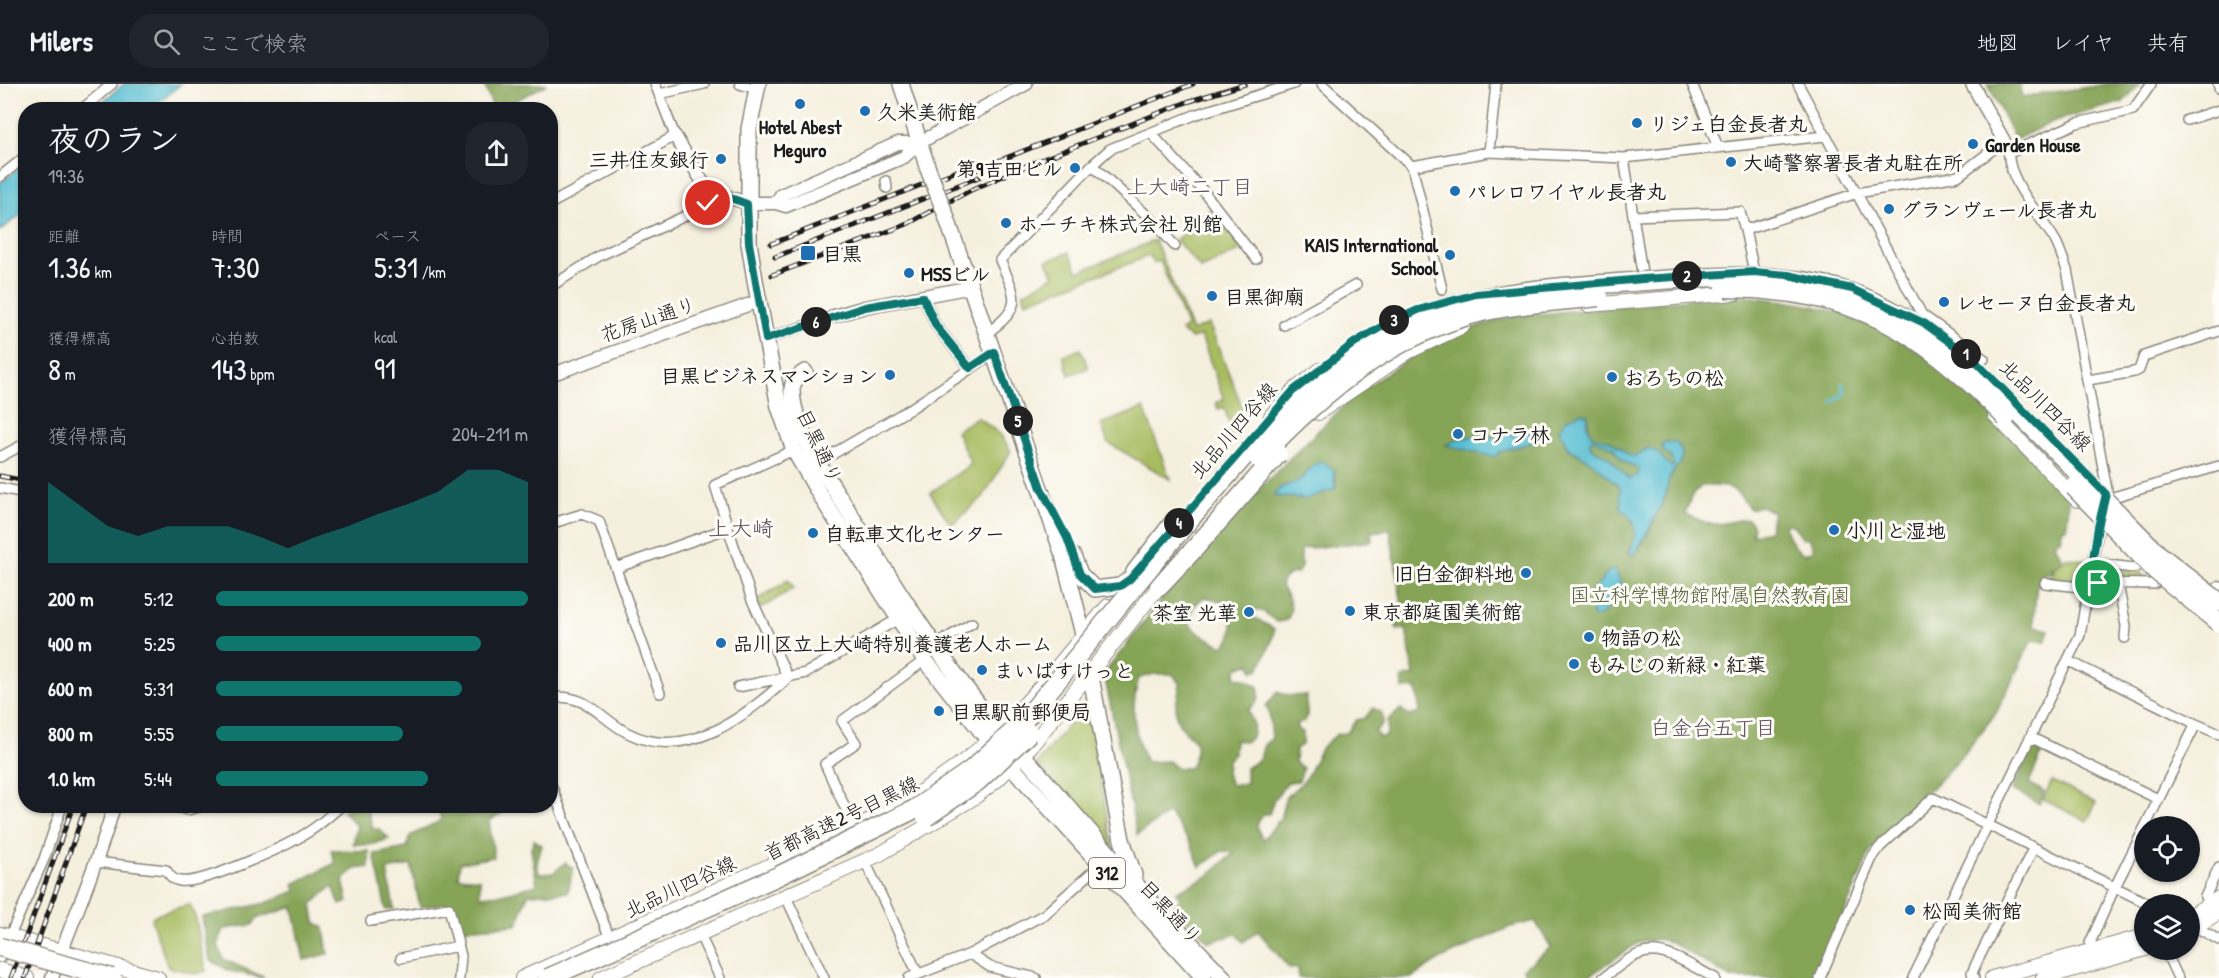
<!DOCTYPE html>
<html lang="ja">
<meta charset="utf-8">
<style>
body{margin:0;font-family:"Patrick Hand","Klee One",sans-serif;background:#20242c;color:#f1f3f6;height:100vh;display:flex;flex-direction:column;font-size:22px;white-space:nowrap}
*{box-sizing:border-box;margin:0}
p{font-size:20px;color:#9ea1a6}
.icon{flex:none;width:33px;height:33px;fill:none;stroke:currentColor;stroke-width:2;stroke-linecap:round;stroke-linejoin:round}
.map{position:relative;flex:1;overflow:hidden}
.drawer{position:absolute;left:18px;top:18px;width:540px;height:711px;display:flex;flex-direction:column;background:#171b24;border-radius:24px;box-shadow:0 2px 4px #0004}
.drawer>*{flex:none}
.controls{position:absolute;left:2134px;top:732px;display:grid;gap:12px}
.controls a{display:grid;place-items:center;width:66px;height:66px;border-radius:50%;background:#171b24;box-shadow:0 2px 4px #0004;font-size:30px}
.pin{position:absolute;display:grid;place-items:center;width:51px;height:51px;color:#fff;margin:-26px;border:3px solid #fff;border-radius:50%;box-shadow:0 2px 6px #0007}
.km{position:absolute;width:30px;height:30px;margin:-15px;border-radius:50%;background:#222;color:#fff;font-size:16px;line-height:30px;text-align:center}
.round{display:grid;place-items:center;flex:none;width:63px;height:63px;border-radius:24px;background:#20242c}
.summary{display:flex;align-items:center;justify-content:space-between;height:102px;padding:0 30px}
h1{font-size:33px;font-weight:600;line-height:45px}
.metrics{display:grid;grid-template-columns:repeat(3,1fr);gap:9px;height:102px;padding:6px 30px}
.metrics div{display:grid;align-content:center}
.metrics b{font-size:30px;font-weight:600}
.metrics small{font-size:16px;font-weight:400}
.metrics p{font-size:16px}
.chart{height:168px;padding:12px 30px}
.chart p{display:flex;justify-content:space-between}
.chart svg{width:100%;height:108px;margin-top:6px;fill:#0f766e;opacity:.7}
ul{padding:0 30px;list-style:none;font-size:20px}
li{display:grid;grid-template-columns:96px 72px 1fr;align-items:center;height:45px}
li i{height:15px;border-radius:8px;background:#0f766e}
header{display:flex;align-items:center;gap:36px;box-sizing:border-box;height:84px;padding:0 30px;background:#171b24;border-bottom:2px solid #363941}
header strong{font-size:28px}
nav{display:flex;gap:33px;margin-inline-start:auto;font-size:21px}
.search{width:420px;height:54px;background:#20242c;display:flex;align-items:center;gap:15px;box-sizing:border-box;padding:0 21px;border-radius:24px;color:#9ea1a6;font-size:22px}
.map>svg:first-child{display:block}
.green{fill:#a8bc61;stroke:#626c3e;stroke-width:1.5}
.forest{fill:#86a457;stroke:#51603a;stroke-width:1.5;fill-rule:evenodd}
.water{fill:#53bcd1;stroke:#386c76;stroke-width:1.5;fill-rule:evenodd}
.lines{fill:none;stroke-linecap:round;stroke-linejoin:round}
.stream{stroke:#53bcd1;stroke-width:3}
.minor-casing{stroke:#88867c;stroke-width:12}
.tertiary-casing{stroke:#88867c;stroke-width:15}
.secondary-casing{stroke:#88867c;stroke-width:16}
.primary-casing{stroke:#88867c;stroke-width:18}
.motorway-casing{stroke:#88867c;stroke-width:21}
.minor{stroke:#fff;stroke-width:9}
.tertiary{stroke:#fff;stroke-width:12}
.secondary{stroke:#fff;stroke-width:14}
.primary{stroke:#fff;stroke-width:15}
.motorway{stroke:#fff;stroke-width:18}
.rail-casing{stroke:#1c1c1c;stroke-width:5}
.rail{stroke:#fdfcf7;stroke-width:3;stroke-dasharray:9;stroke-linecap:butt}
.primary-bridge-casing{stroke:#88867c;stroke-width:18;stroke-linecap:butt}
.motorway-bridge-casing{stroke:#88867c;stroke-width:21;stroke-linecap:butt}
.primary-bridge{stroke:#fff;stroke-width:15}
.motorway-bridge{stroke:#fff;stroke-width:18}
.route-casing{stroke:#fff;stroke-width:12}
.route{stroke:#0f766e;stroke-width:8}
.poi-dot{fill:#1f6fb2;stroke:#fdfcf7;stroke-width:2}
.labels{text-anchor:middle;dominant-baseline:central;stroke-width:6;stroke-linejoin:round;paint-order:stroke}
.shield{fill:#fdfcf7;stroke:#605f5e;stroke-width:1.5}
.shield-label{font-size:18px;font-weight:bold;fill:#1c1c1c}
.poi-label{font-size:20px;font-weight:bold;fill:#1c1c1c;stroke:#fdfcf7;text-anchor:start}
.street-label{font-size:20px;fill:#1c1c1c;stroke:#fdfcf7}
.park-label{font-size:20px;fill:#545c38;stroke:#fdfcf7}
.neighbourhood-label{font-size:21px;fill:#5c4d5b;stroke:#fdfcf7}
.quarter-label{font-size:22px;fill:#5c4d5b;stroke:#fdfcf7}
</style>
<header>
<strong>Milers</strong>
<div class="search"><svg class="icon" aria-label="search" viewBox="0 0 24 24"><circle cx="10" cy="10" r="6"/><path d="M15 15l6 6"/></svg>ここで検索</div>
<nav><a>地図</a><a>レイヤ</a><a>共有</a></nav>
</header>
<div class="map">
<svg width="2219" height="894" viewBox="0 0 2219 894">
<rect width="100%" height="100%" fill="#fdfcf7"/>
<filter id="ink" filterUnits="userSpaceOnUse"><feTurbulence type="fractalNoise" baseFrequency=".0167" numOctaves="2"/><feDisplacementMap in="SourceGraphic" scale="12" xChannelSelector="R" yChannelSelector="G"/><feConvolveMatrix kernelMatrix="1 2 1 2 8 2 1 2 1" color-interpolation-filters="sRGB"/></filter>
<filter id="wash" filterUnits="userSpaceOnUse"><feTurbulence type="fractalNoise" baseFrequency=".008" numOctaves="4" result="noise"/><feDisplacementMap in="SourceGraphic" scale="24" xChannelSelector="R" yChannelSelector="G"/><feGaussianBlur stdDeviation="1.35" result="paint"/><feColorMatrix in="noise" values="0 0 0 0 0 0 0 0 0 0 0 0 0 0 0 0 0 1.4 0 .05"/><feComposite in="paint" operator="in"/></filter>
<g filter="url(#wash)">
<rect width="100%" height="100%" fill="#f5efdd"/>
<path class="green" d="M1210,125L1244,165L1201,185L1176,156Z
M1155,156L1192,247L1209,240L1246,332L1243,340L1229,354L1226,347L1231,344L1224,323L1218,325L1216,319L1224,316L1201,252L1192,255L1181,247L1187,243L1160,177L1153,179L1149,172L1026,218L1023,209L1054,192L1047,177L1069,168L1078,188Z
M1081,265L1088,284L1069,291L1063,271Z
M1144,324L1170,395L1108,359L1101,340Z
M977,333L1000,350L1011,367L983,413L951,441L930,409L971,380L956,347Z
M2066,474L2086,476L2084,496L2053,494L2054,483Z
M2096,485L2139,487L2148,497L2095,496Z
M788,496L794,504L760,525L756,517Z
M1087,618L1114,772L1037,679Z
M2052,697L2096,719L2087,737L2043,716Z
M190,820L196,835L206,887L196,890L168,883L152,838L153,832Z"/>
<path class="forest" d="M484,0H547L515,17L520,25L494,26Z
M1988,0H2019L2022,13L2109,0H2140L2123,18L2054,37L2015,56Z
M1730,211C1774,215 1819,220 1860,235C1926,260 1979,319 2027,369C2039,382 2055,394 2065,409C2071,417 2068,434 2066,444H2063L2060,456H2056V463L2063,476L2053,483L2052,489C2050,489 2044,489 2042,491C2035,496 2034,532 2034,542L2049,546L2045,558L2036,556L2031,558L1996,629L1964,670L1870,768L1817,894H1731L1671,858L1657,855L1638,859L1586,894H1528L1523,885L1551,863L1535,837L1510,843L1441,875L1411,894H1299L1298,884L1290,885L1258,847L1243,858L1237,850L1209,858L1172,822L1181,815L1176,808L1206,793L1234,769L1222,767L1200,783L1191,760L1169,729L1137,751L1104,590L1197,469L1280,384L1356,310L1420,267L1473,244L1511,233ZM1581,328L1588,331L1590,363L1609,373L1629,395L1674,382L1666,358H1676L1682,368C1682,379 1675,384 1670,393C1666,400 1668,408 1664,415C1655,435 1646,455 1633,472L1629,468C1638,452 1639,435 1621,425L1620,403L1592,378L1568,364L1559,346ZM1534,346L1522,362L1506,363L1494,373L1458,363C1471,359 1484,356 1496,351C1502,348 1523,349 1534,346ZM1308,386L1335,391L1336,402C1329,409 1325,406 1317,409C1301,416 1295,416 1280,404L1299,397ZM1702,401C1730,405 1730,396 1750,425L1761,422L1773,428L1769,447L1752,451L1754,443L1748,435C1736,435 1723,441 1713,440C1704,440 1695,432 1685,431L1691,413ZM1787,440L1793,441L1802,454H1809L1814,466L1805,470C1793,465 1788,455 1785,443ZM1390,446L1404,534L1395,537L1397,546L1406,545L1414,591L1402,594L1403,605L1416,604L1420,629L1409,632L1401,625L1388,636L1387,651L1380,654L1375,648L1383,639L1382,629L1373,624L1365,634L1356,636L1347,649L1337,650L1322,663L1304,697L1286,713L1280,735L1263,756L1256,742L1263,730H1269L1274,715L1288,698L1299,697L1303,684L1295,678L1296,665L1303,660V648L1298,646L1296,640L1305,637L1307,632L1306,611L1290,612L1277,608L1266,622L1269,628L1272,654L1264,661L1260,675L1246,684V699L1231,701L1227,690L1228,676L1234,670L1235,656L1245,658L1252,653L1254,641L1248,626C1257,619 1261,615 1258,603L1247,596L1235,593L1237,584L1250,579L1253,587L1259,585C1264,571 1274,559 1274,545L1257,535L1247,533L1246,525L1262,527L1277,538L1287,536C1295,521 1289,515 1281,502C1283,493 1288,490 1297,489L1301,483V465L1372,457L1371,448ZM1204,513L1222,517L1233,528L1231,554L1223,562L1200,550L1189,540L1193,523ZM1154,590H1173L1180,601C1178,611 1174,625 1177,635C1188,661 1206,648 1190,684H1177L1169,677L1146,678C1134,651 1130,622 1139,594Z
M2034,660L2044,664L2029,699L2044,708L2040,720L2012,706Z
M351,722H366L373,745H379L389,755L370,761L353,760L357,742L343,727Z
M436,722H507L508,725L489,737L494,773L460,779L458,793L480,795V812L502,810L537,801L531,765L534,756L542,761L537,779L539,790L553,789L565,779L573,784L568,808L528,810L517,841L458,845L450,819L420,823L411,781L387,786L394,825L386,826L374,770L407,764L410,752L442,736Z
M331,766L369,767V783L354,785L343,797L348,818L340,821L333,802L312,820L315,838L324,844L328,870L304,876L293,823L258,834L252,841L224,845L218,860L223,875L265,894L230,887L210,876L202,833L266,819L296,807L294,800L335,779Z"/>
<path class="water" d="M124,0H181L150,25H93Z
M25,79V127L0,147V99Z
M1581,328L1588,331L1587,341L1592,352L1611,357L1629,371L1635,372L1648,364L1657,368L1671,383L1674,382L1670,371L1663,368L1662,360L1676,358L1682,368C1682,379 1675,384 1670,393C1666,400 1668,409 1664,415C1654,435 1646,454 1633,472L1629,468C1638,452 1639,435 1621,425L1620,403L1592,378L1568,364L1559,346L1566,335ZM1593,355L1613,363L1621,376L1639,385L1638,391L1629,395L1609,373L1590,363V356Z
M1534,346L1540,348C1530,367 1510,358 1494,373L1446,361C1460,354 1475,349 1491,354L1505,347L1514,351Z
M1322,377L1334,386L1335,405L1305,415L1274,412C1278,401 1290,402 1299,396C1309,390 1309,381 1322,377Z
M1615,485L1621,500L1604,529L1596,534L1592,532V509L1608,488Z"/>
<g class="lines">
<path class="stream" d="M1832,318L1845,309L1842,299"/>
</g>
</g>
<g filter="url(#ink)">
<g class="lines">
<defs>
<path id="minor" d="M740,0L756,5
M1322,0L1412,82
M1692,0L1718,63
M1798,0L1922,231L1984,275
M2218,0L2219,4
M659,10L704,0
M81,26L112,0
M2187,36L2219,26
M1151,49L1205,109L1256,175
M2009,66C2005,93 2041,133 2055,156C2060,165 2063,176 2067,186L2107,406L2105,416
M1489,68L1496,0
M1624,74L1643,195
M1092,81L1152,136L1175,162
M0,93L26,72
M886,97L887,104
M550,120L675,52L655,0
M1633,132L1740,128L1745,146
M1754,188L1745,146L1857,109L1958,92L2004,57L2009,66L2014,67L2077,39L2133,26L2151,0
M550,203L599,172L683,133L718,112
M1442,205L1412,82L1489,68L1624,74L1825,52
M923,213L936,242L970,284
M1284,241L1356,201
M987,249C1025,222 1016,213 1000,176L1092,81L1110,65L1197,30L1294,0
M766,255L834,232
M2088,296L2134,288L2139,286L2144,272L2219,247
M0,373L26,359
M819,378L910,325L994,269
M0,404L26,409
M2110,414L2219,382
M550,440L582,430L599,437L660,609
M728,444L752,516L788,594
M2093,479L2133,484L2143,480
M616,484L728,444L715,401L794,366
M2045,499L2088,504
M2089,499L2154,500L2159,496
M2118,500L2126,542L2125,554
M934,562L972,539
M2069,577L2196,640
M738,603L806,589L898,535
M550,614C587,608 600,635 628,649C687,679 746,632 788,594
M2032,654L2158,715
M550,698L610,855
M172,722L188,726L203,722
M854,743L825,680L856,659L842,637L925,576
M865,777L918,890
M95,778L166,786C170,792 173,796 180,797C201,801 285,763 305,750C318,743 330,731 341,722
M786,813L824,894
M2209,821L2205,813L2219,783
M371,837L449,824L461,872L459,894
M2192,841L2219,856
M700,851L720,894
M2165,866L2178,894
M2090,868V859L2114,805L2196,640L2219,650
M970,870L1045,830L1100,781
M0,874L44,775L62,722
M401,874L458,862
M909,894L970,870L990,883L1036,894
M1603,894C1616,885 1632,869 1649,868C1670,866 1696,885 1715,894
M1820,894L1872,774L1880,763L1933,714L2149,820
M1913,894L2080,551L2101,429
M1974,894L1972,889L1976,880L2033,765"/>
<path id="tertiary" d="M1972,0L2004,57
M675,52L708,107L747,119H776L786,122L904,73L919,59L1026,0
M776,119L781,111L898,59H919
M834,232L865,223L972,203
M550,291L759,217
M2218,505L2219,504
M52,894C72,836 98,780 114,722"/>
<path id="secondary" d="M1588,221L1736,209
M1318,329L1408,268L1463,242
M1995,331L2077,416
M1271,332L1293,307L1320,286
M2190,832L2219,814
M2190,846L2219,828
M0,850L158,894
M0,886L27,894
M522,894L890,727C933,701 973,674 1008,638C1044,602 1075,560 1108,522
M601,894L880,770L975,713L997,696L1031,662L1165,495
M1992,894L2145,852
M2043,894L2145,865"/>
<path id="primary" d="M901,0L928,85
M945,129L1063,471L1083,550
M749,159V45L758,0
M756,202L779,323L794,366L820,411L925,576L989,657
M805,288C798,293 792,297 792,306C793,348 831,398 852,433C898,507 943,580 1000,647
M1073,472L1080,490L1095,505L1120,502L1130,495
M1090,588L1122,756L1134,791
M1023,671L1154,821L1224,894
M1012,683L1204,894"/>
<path id="motorway" d="M1135,489L1175,437
M1159,502L1196,463"/>
</defs>
<use href="#minor" class="minor-casing"/>
<use href="#tertiary" class="tertiary-casing"/>
<use href="#secondary" class="secondary-casing"/>
<use href="#primary" class="primary-casing"/>
<use href="#motorway" class="motorway-casing"/>
<use href="#minor" class="minor"/>
<use href="#tertiary" class="tertiary"/>
<use href="#secondary" class="secondary"/>
<use href="#primary" class="primary"/>
<use href="#motorway" class="motorway"/>
<defs>
<path id="rail" d="M965,90L1193,0
M771,160L972,81
M775,173L979,93
M772,191L905,141L971,106L1028,81L1187,18L1245,0
M0,392L26,397
M11,894L73,722
M25,894L86,722"/>
</defs>
<use href="#rail" class="rail-casing"/>
<use href="#rail" class="rail"/>
<defs>
<path id="primary-bridge" d="M928,85L945,129
M749,159L756,202"/>
<path id="motorway-bridge" d="M1725,204C1855,206 1917,243 2006,334
M1259,375C1323,307 1393,249 1486,227C1523,219 1561,217 1599,213
M2074,403L2155,486L2219,539
M1196,463L1278,370
M926,733L978,697L1029,649
M0,863L112,894
M548,894L778,792L915,725L971,686L1020,641C1082,569 1141,492 1203,420C1261,352 1333,266 1419,233C1496,203 1580,202 1661,196C1803,186 1871,194 1981,291L2158,470L2219,518"/>
</defs>
<use href="#primary-bridge" class="primary-bridge-casing"/>
<use href="#motorway-bridge" class="motorway-bridge-casing"/>
<use href="#primary-bridge" class="primary-bridge"/>
<use href="#motorway-bridge" class="motorway-bridge"/>
</g>
</g>
<g class="lines" filter="url(#ink)">
<defs>
<path id="route" d="M708,119C723,109 731,114 747,120L749,159L766,255L865,223L923,213L936,242L970,284L994,268L1041,404L1067,454L1080,490L1095,505L1120,502L1130,495L1293,307L1354,259L1381,243L1418,226L1476,210L1643,195L1754,188L1788,191L1852,205L1924,239L1974,276L2106,410L2098,443L2089,499H2098"/>
</defs>
<use href="#route" class="route-casing"/>
<use href="#route" class="route"/>
</g>
<g class="poi-dot">
<circle cx="800" cy="20" r="6"/>
<circle cx="865" cy="27" r="6"/>
<circle cx="1637" cy="39" r="6"/>
<circle cx="1973" cy="60" r="6"/>
<circle cx="721" cy="75" r="6"/>
<circle cx="1731" cy="78" r="6"/>
<circle cx="1075" cy="84" r="6"/>
<circle cx="1455" cy="107" r="6"/>
<circle cx="1889" cy="125" r="6"/>
<circle cx="1006" cy="139" r="6"/>
<rect x="800" y="161" width="16" height="16" rx="3"/>
<circle cx="1450" cy="171" r="6"/>
<circle cx="909" cy="189" r="6"/>
<circle cx="1212" cy="212" r="6"/>
<circle cx="1944" cy="218" r="6"/>
<circle cx="890" cy="291" r="6"/>
<circle cx="1612" cy="293" r="6"/>
<circle cx="1458" cy="350" r="6"/>
<circle cx="1834" cy="446" r="6"/>
<circle cx="813" cy="449" r="6"/>
<circle cx="1526" cy="489" r="6"/>
<circle cx="1350" cy="527" r="6"/>
<circle cx="1249" cy="528" r="6"/>
<circle cx="1589" cy="553" r="6"/>
<circle cx="721" cy="559" r="6"/>
<circle cx="1574" cy="580" r="6"/>
<circle cx="982" cy="586" r="6"/>
<circle cx="939" cy="627" r="6"/>
<circle cx="1910" cy="826" r="6"/>
</g>
<g class="labels">
<rect class="shield" x="1089" y="774" width="36" height="30" rx="4.5"/>
<g class="shield-label">
<text x="1107" y="789">312</text>
</g>
<g class="poi-label">
<text x="877" y="27">久米美術館</text>
<text x="1649" y="39">リジェ白金長者丸</text>
<text x="800" y="42" text-anchor="middle">Hotel Abest<tspan x="800" dy="23">Meguro</tspan></text>
<text x="1985" y="60">Garden House</text>
<text x="709" y="75" text-anchor="end">三井住友銀行</text>
<text x="1743" y="78">大崎警察署長者丸駐在所</text>
<text x="1063" y="84" text-anchor="end">第9吉田ビル</text>
<text x="1467" y="107">パレロワイヤル長者丸</text>
<text x="1901" y="125">グランヴェール長者丸</text>
<text x="1018" y="139">ホーチキ株式会社 別館</text>
<text x="1438" y="160" text-anchor="end">KAIS International<tspan x="1438" dy="23">School</tspan></text>
<text x="822" y="169">目黒</text>
<text x="921" y="189">MSSビル</text>
<text x="1224" y="212">目黒御廟</text>
<text x="1956" y="218">レセーヌ白金長者丸</text>
<text x="878" y="291" text-anchor="end">目黒ビジネスマンション</text>
<text x="1624" y="293">おろちの松</text>
<text x="1470" y="350">コナラ林</text>
<text x="1846" y="446">小川と湿地</text>
<text x="825" y="449">自転車文化センター</text>
<text x="1514" y="489" text-anchor="end">旧白金御料地</text>
<text x="1362" y="527">東京都庭園美術館</text>
<text x="1237" y="528" text-anchor="end">茶室 光華</text>
<text x="1601" y="553">物語の松</text>
<text x="733" y="559">品川区立上大崎特別養護老人ホーム</text>
<text x="1586" y="580">もみじの新緑・紅葉</text>
<text x="994" y="586">まいばすけっと</text>
<text x="951" y="627">目黒駅前郵便局</text>
<text x="1922" y="826">松岡美術館</text>
</g>
<g class="street-label">
<text transform="translate(648 235) rotate(-19)">花房山通り</text>
<text transform="translate(2046 321) rotate(45)">北品川四谷線</text>
<text transform="translate(1233 346) rotate(-49)">北品川四谷線</text>
<text transform="translate(820 362) rotate(65)">目黒通り</text>
<text transform="translate(841 734) rotate(-26)">首都高速2号目黒線</text>
<text transform="translate(680 802) rotate(-25)">北品川四谷線</text>
<text transform="translate(1171 828) rotate(47)">目黒通り</text>
</g>
<g class="park-label">
<text x="1710" y="510">国立科学博物館附属自然教育園</text>
</g>
<g class="neighbourhood-label">
<text x="1190" y="102">上大崎二丁目</text>
<text x="1713" y="643">白金台五丁目</text>
</g>
<g class="quarter-label">
<text x="741" y="444">上大崎</text>
</g>
</g>
</svg>
<div class="controls">
<a><svg class="icon" aria-label="locate" viewBox="0 0 24 24"><circle cx="12" cy="12" r="6"/><path d="M12 2v4M12 18v4M2 12h4M18 12h4"/></svg></a>
<a><svg class="icon" aria-label="layers" viewBox="0 0 24 24"><path d="M12 4l9 5-9 5-9-5zM3 14l9 5 9-5"/></svg></a>
</div>
<div class="pin" style="left:2098px;top:499px;background:#1e9e55"><svg class="icon" aria-label="arrive" viewBox="0 0 24 24"><path d="M6 21V4h12l-3 4 3 4H6"/></svg></div>
<div class="pin" style="left:708px;top:119px;background:#d93025"><svg class="icon" aria-label="check" viewBox="0 0 24 24"><path d="M5 12l5 5 9-10"/></svg></div>
<b class="km" style="left:1966px;top:270px">1</b>
<b class="km" style="left:1687px;top:192px">2</b>
<b class="km" style="left:1394px;top:236px">3</b>
<b class="km" style="left:1179px;top:439px">4</b>
<b class="km" style="left:1018px;top:337px">5</b>
<b class="km" style="left:816px;top:238px">6</b>
<section class="drawer">
<div class="summary"><div><h1>夜のラン</h1><p>19:36</p></div><a class="round"><svg class="icon" aria-label="share" viewBox="0 0 24 24"><path d="M12 15V3M7 8l5-5 5 5M5 13v7h14v-7"/></svg></a></div>
<div class="metrics">
<div><p>距離</p><b>1.36<small> km</small></b></div>
<div><p>時間</p><b>7:30</b></div>
<div><p>ペース</p><b>5:31<small> /km</small></b></div>
</div>
<div class="metrics">
<div><p>獲得標高</p><b>8<small> m</small></b></div>
<div><p>心拍数</p><b>143<small> bpm</small></b></div>
<div><p>kcal</p><b>91</b></div>
</div>
<div class="chart"><p><span>獲得標高</span>204–211 m</p>
<svg viewBox="0 0 160 44" preserveAspectRatio="none"><path d="M0 44V11L10 20L20 29L30 33L40 29L50 29L60 29L70 33L80 38L90 33L100 29L110 24L120 20L130 15L140 6L150 6L160 11V44z"/></svg>
</div>
<ul>
<li><b>200 m</b>5:12<i style="width:100%"></i></li>
<li><b>400 m</b>5:25<i style="width:85%"></i></li>
<li><b>600 m</b>5:31<i style="width:79%"></i></li>
<li><b>800 m</b>5:55<i style="width:60%"></i></li>
<li><b>1.0 km</b>5:44<i style="width:68%"></i></li>
</ul>
</section>
</div>
